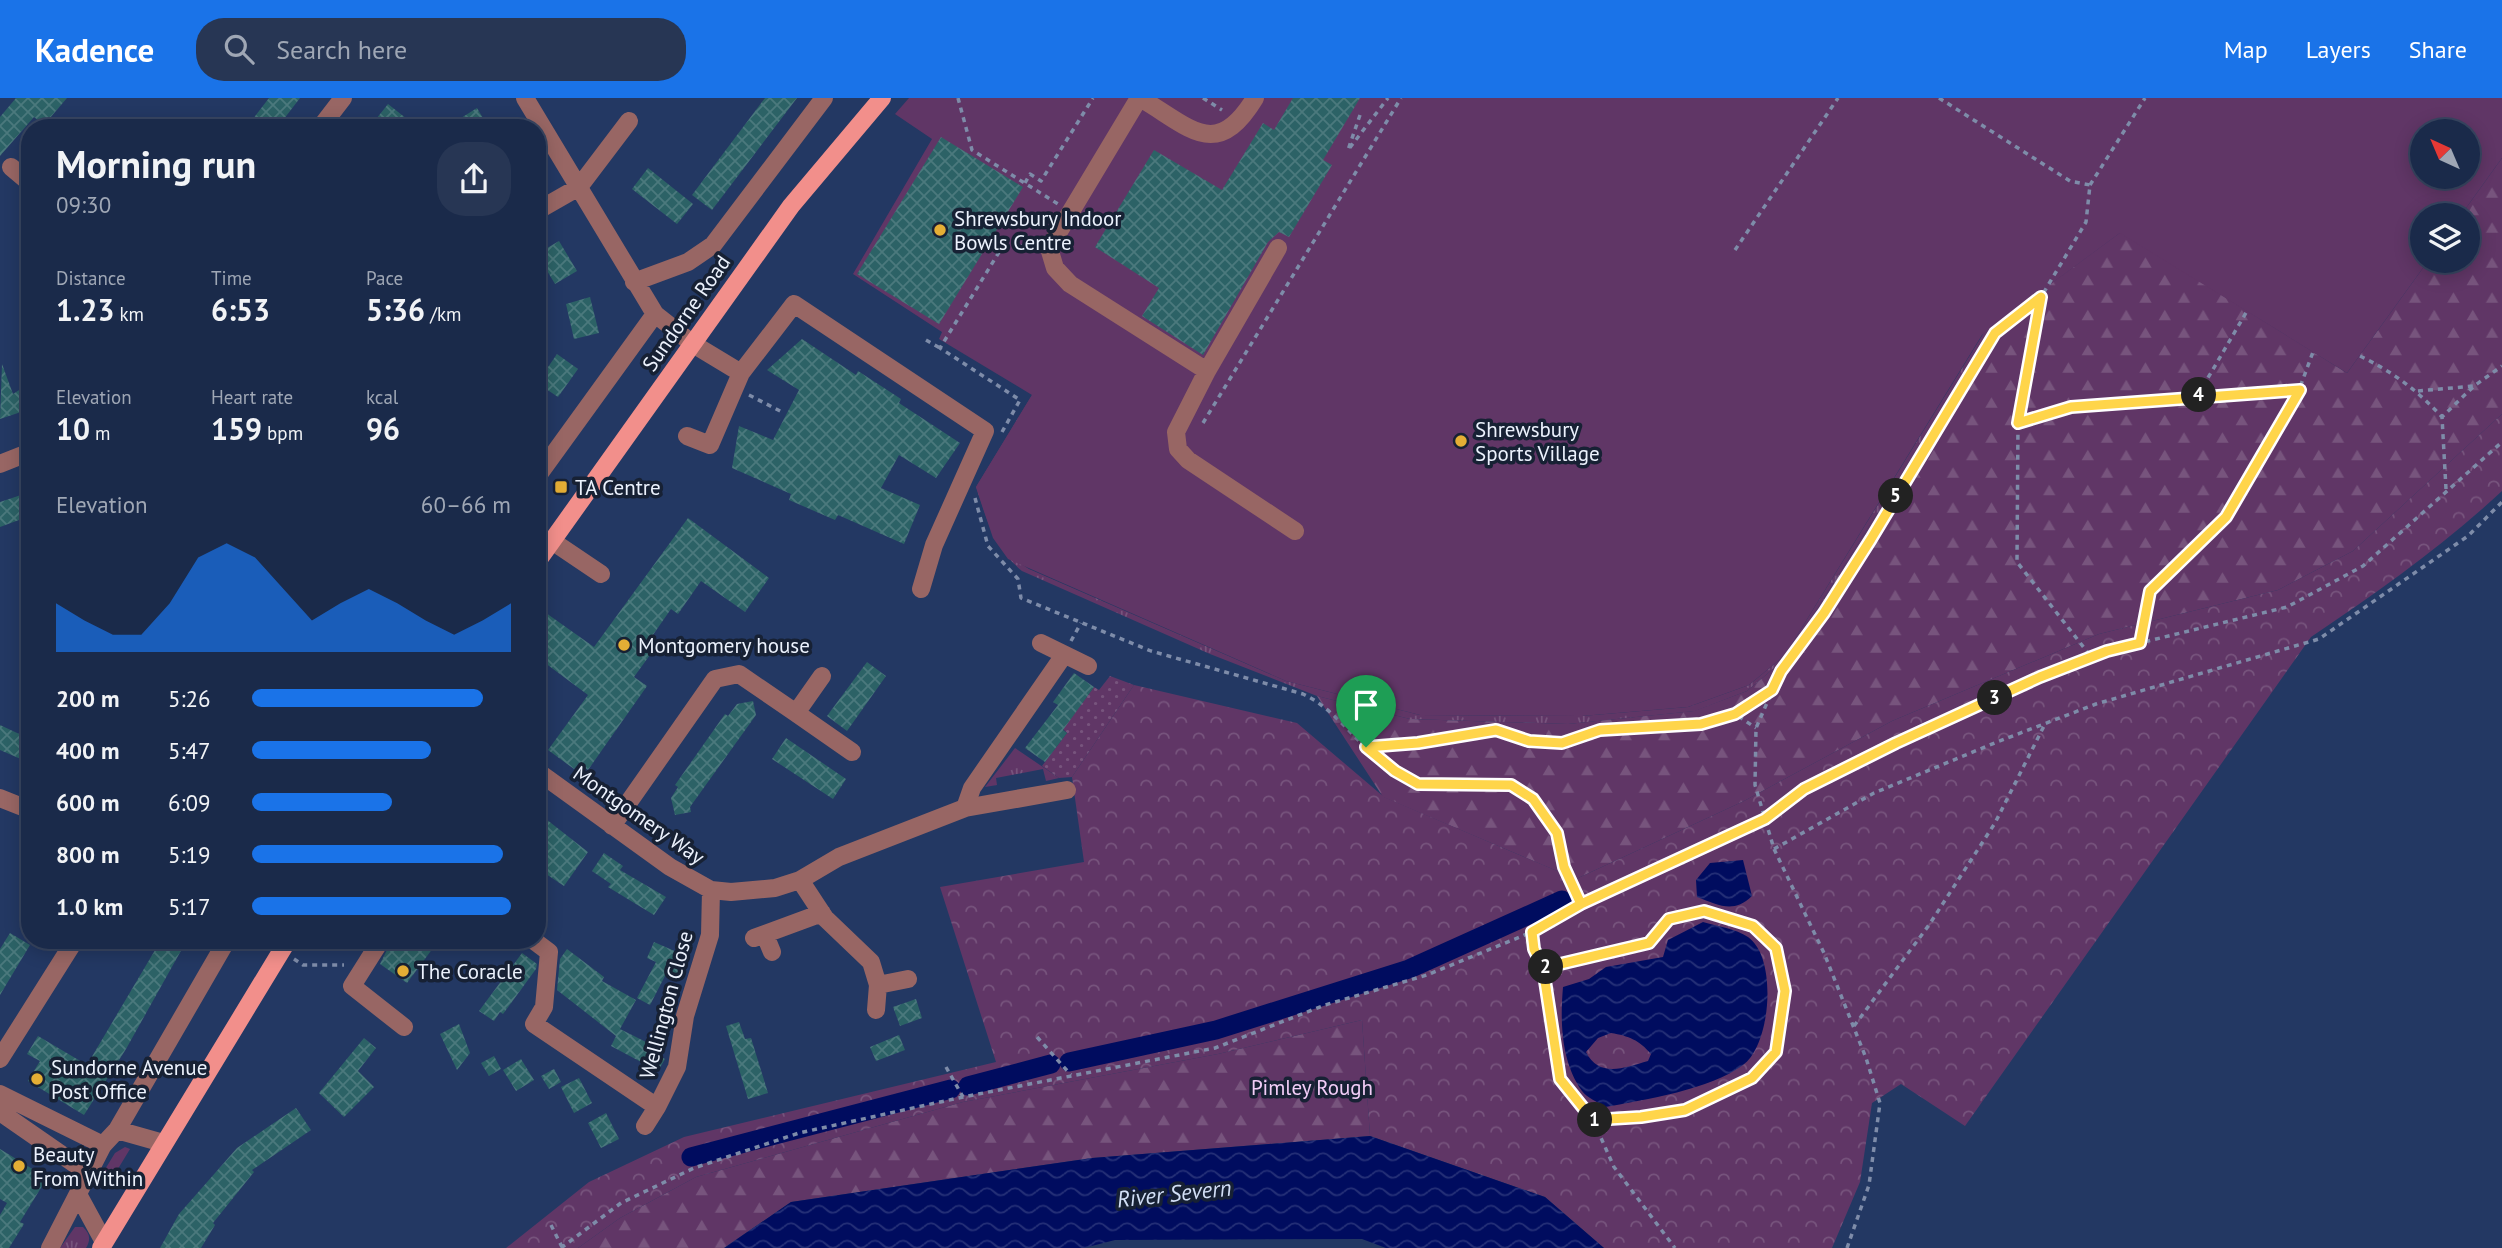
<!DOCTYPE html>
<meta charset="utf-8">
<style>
body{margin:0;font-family:"PT Sans",sans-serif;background:#273654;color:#f1f3f6;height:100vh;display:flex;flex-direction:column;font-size:26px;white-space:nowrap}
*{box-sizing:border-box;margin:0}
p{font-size:23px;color:#9fa7b5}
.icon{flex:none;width:38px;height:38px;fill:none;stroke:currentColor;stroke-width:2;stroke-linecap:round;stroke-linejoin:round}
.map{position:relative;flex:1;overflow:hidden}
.details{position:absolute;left:21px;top:21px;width:525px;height:830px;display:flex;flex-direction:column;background:#1a2a4a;border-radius:28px;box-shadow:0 4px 18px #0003,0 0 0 2px #384662}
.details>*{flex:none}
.needle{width:46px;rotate:316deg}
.tools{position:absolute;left:2410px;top:21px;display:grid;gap:14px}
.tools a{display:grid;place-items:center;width:70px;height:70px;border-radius:50%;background:#1a2a4a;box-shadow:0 4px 18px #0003,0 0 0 2px #384662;font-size:35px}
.pin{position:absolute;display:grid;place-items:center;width:60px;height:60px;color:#fff;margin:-72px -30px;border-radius:50% 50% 50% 0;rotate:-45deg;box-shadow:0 0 7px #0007}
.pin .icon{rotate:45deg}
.km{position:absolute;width:35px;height:35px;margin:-18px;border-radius:50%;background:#222;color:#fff;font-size:19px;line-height:35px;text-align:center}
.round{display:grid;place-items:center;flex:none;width:74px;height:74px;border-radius:28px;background:#273654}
.headline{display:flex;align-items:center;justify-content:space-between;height:119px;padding:0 35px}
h1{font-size:38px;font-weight:600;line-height:52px}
.metrics{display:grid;grid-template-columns:repeat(3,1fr);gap:10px;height:119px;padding:7px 35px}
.metrics div{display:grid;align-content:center}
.metrics b{font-size:30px;font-weight:600}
.metrics small{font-size:19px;font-weight:400}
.metrics p{font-size:19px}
.chart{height:196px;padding:14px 35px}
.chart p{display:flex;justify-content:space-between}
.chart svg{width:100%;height:126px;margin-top:7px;fill:#1a73e8;opacity:.7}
ul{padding:0 35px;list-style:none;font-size:23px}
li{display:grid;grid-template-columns:112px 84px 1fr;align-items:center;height:52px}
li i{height:18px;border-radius:9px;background:#1a73e8}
header{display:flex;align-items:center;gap:42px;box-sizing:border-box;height:98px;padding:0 35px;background:#1a73e8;color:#fff}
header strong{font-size:33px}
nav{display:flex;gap:38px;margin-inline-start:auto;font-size:24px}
.search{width:490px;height:63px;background:#273654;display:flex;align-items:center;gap:18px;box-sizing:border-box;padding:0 24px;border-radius:28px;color:#9fa7b5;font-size:26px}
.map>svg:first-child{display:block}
.grass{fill:url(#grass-tufts)}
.forest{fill:url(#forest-firs)}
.park{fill:url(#park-crowns)}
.garden{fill:url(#garden-dots)}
.pitch{fill:#603666;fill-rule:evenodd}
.water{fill:url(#water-waves);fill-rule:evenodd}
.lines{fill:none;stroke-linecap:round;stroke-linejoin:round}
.canal{stroke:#000c5f;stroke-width:19}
.building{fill:url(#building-cross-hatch)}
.path{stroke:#7e8ca9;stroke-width:3.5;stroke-dasharray:5 5;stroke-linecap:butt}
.minor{stroke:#986664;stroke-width:18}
.major{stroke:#f28f8b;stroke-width:18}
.route-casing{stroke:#fff;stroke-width:14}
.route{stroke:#ffd54a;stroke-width:9}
.poi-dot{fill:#e4ae35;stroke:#172134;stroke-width:2.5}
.labels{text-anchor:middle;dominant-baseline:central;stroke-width:7;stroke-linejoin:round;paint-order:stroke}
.poi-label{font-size:21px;fill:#ecf2fd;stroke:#172134;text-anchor:start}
.street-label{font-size:21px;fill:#ecf2fd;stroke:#172134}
.park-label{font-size:21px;fill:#f2cdf7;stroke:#172134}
.water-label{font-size:23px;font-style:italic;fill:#d2dff6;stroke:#172134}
</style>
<header>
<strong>Kadence</strong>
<div class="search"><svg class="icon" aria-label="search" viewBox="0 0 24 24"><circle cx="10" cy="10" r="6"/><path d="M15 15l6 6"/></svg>Search here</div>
<nav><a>Map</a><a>Layers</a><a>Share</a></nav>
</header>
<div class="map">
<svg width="2502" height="1150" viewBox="0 0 2502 1150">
<defs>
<pattern id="grass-tufts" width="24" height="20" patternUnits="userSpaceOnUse" patternTransform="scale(1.75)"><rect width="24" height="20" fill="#603666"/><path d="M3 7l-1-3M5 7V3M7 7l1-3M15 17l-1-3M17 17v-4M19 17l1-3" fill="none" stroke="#77547d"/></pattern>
<pattern id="forest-firs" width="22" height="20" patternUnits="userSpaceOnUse" patternTransform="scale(1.75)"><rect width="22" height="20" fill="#603666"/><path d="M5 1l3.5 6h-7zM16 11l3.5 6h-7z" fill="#77547d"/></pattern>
<pattern id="park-crowns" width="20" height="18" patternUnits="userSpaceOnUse" patternTransform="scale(1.75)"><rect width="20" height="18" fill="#603666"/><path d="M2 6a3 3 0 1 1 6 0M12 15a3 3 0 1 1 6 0" fill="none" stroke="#77547d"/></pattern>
<pattern id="garden-dots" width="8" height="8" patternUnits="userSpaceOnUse" patternTransform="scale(1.75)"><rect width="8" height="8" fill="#603666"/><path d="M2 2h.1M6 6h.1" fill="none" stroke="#77547d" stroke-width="1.8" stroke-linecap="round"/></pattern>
<pattern id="water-waves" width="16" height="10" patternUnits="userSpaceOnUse" patternTransform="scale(1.75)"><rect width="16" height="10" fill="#000c5f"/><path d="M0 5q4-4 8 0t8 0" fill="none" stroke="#253077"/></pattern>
<pattern id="building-cross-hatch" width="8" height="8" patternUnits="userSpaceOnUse" patternTransform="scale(1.75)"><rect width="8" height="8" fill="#2c6266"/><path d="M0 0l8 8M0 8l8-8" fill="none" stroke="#4b797d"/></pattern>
</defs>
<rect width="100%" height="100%" fill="#233863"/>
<path class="grass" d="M2018,60L2062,106L1996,226L1787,559L1747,593L1695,613L1568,626L1410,621L1317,598L1210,556L1022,473C994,450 987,422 976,389L1032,297L1126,354L1189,406L1236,435L1233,439C1213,427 1193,416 1173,403C1141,382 1105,342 1065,339C989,332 964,430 1029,471L1286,583L1420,617L1582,618L1688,609L1749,587L1785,557L2051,126C2051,78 1995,56 1972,98C1961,118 1974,135 1977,155C1978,164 1975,173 1972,181L1785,483C1775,495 1764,508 1747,510C1740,512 1729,506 1721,504C1698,499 1671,497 1647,500C1602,507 1567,539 1526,554C1460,580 1357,516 1302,484L1307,478L1372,517L1389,491L1470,543C1525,561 1602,486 1662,485C1711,485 1736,520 1777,479L1781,480L1964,185C1972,161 1963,153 1962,130C1962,115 1967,101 1972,86Z
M1015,650L1059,680L1046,683L1043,671L996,680L997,687L985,689Z
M125,1049L130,1051L113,1079L104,1073L115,1055Z
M75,1129H83C90,1136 91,1141 86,1150H60Z"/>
<path class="forest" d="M2502,60V316L2353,453L2278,492L2099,536L1892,623L1744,703L1576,781L1383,699L1317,598L1410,621L1568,626L1694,613L1747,593L1787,559L1996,226L2121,134L2347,275L2428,163H2468V117H2461Z
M1362,922L1370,1038L1092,1060L791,1104L724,1150H578L620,1120L696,1079L963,1004L1218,956Z"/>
<path class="park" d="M2502,316V393C2443,448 2378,494 2311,539L1965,1028L1901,986L1872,1005L1860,1084L1832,1150H1604L1545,1099L1370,1038L1362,922L1218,956L963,1004L696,1079L620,1120L578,1150H506L589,1084L684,1039L996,964L940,789L1084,764L1072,679L1134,587L1297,625L1384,699L1576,781L1744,703L1892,623L2099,536L2278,492L2353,453Z"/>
<path class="garden" d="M1110,578L1134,587L1072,679L1059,680L1042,668L1067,635L1063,631L1094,589L1099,592Z"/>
<path class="pitch" d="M909,0H2502V60L2461,117H2422V163H2428L2347,275L2120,135L1982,237L1785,557L1749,587L1688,609L1582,618L1420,617L1286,583L1008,461L993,440L976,389L1032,297L939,241L942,234L853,176L932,41L895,16ZM2422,33H2468V79H2422Z"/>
<path class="water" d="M1743,762L1752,798C1733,816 1719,807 1697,799L1696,782L1710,765Z
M1703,824C1717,828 1736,831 1748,839C1778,860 1771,947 1743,967C1711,991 1645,1002 1605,1009C1598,1004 1587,1000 1582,993C1561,964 1560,923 1563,889L1589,881L1606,869L1663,859L1668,842ZM1611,935C1629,938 1639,942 1651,956L1648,963C1624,970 1599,980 1586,954L1598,940Z
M1370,1038L1545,1099L1604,1150H1386L1362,1141L1115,1142L1084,1150H724L791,1104L1092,1060Z"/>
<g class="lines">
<path class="canal" d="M1069,964L1216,932L1409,871L1562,802
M968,988L1051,966
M691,1059L951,991"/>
</g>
<path class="building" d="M16,0H67L44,27L34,19L0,58V19Z
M269,0H300L277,30H246Z
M765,0H797L712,112L692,97Z
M1293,0H1360L1323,62L1332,67L1289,139L1279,134L1268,144L1203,257L1142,218L1159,190L1095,149L1154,52L1222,92L1263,25L1274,32Z
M388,6L407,21L400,30H369Z
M477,10L489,30H445Z
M941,39L1023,89L939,226L857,176Z
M648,70L693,106L677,126L632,91Z
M559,143L577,173L555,186L537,156Z
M590,199L599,235L574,241L566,206Z
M802,241L856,277L858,273L901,301L899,305L960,345L936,380L899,357L881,390L920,407L904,446L838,417L835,422L789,402L791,396L732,370L739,328L773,342L799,292L767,272Z
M557,256L578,271L558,299L537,285Z
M2,266L13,296L30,285V311L0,321Z
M30,394V418L0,429V404Z
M688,420L769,480L745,514L701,483L678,516L671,511L648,544L655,550L634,579L647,588L588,672L579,665L574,671L548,652L588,597L537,559V526L546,515L594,549Z
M867,564L886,578L847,633L827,618Z
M1074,575L1094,589L1063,632L1067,635L1045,664L1025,650L1058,607L1053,604Z
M753,603L756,617L690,709L691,714L675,717L671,700L678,689L675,687L725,616L728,618L737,606Z
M0,627L30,641V665L0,652Z
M786,640L846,681L833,701L772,661Z
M537,714L588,754L564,788L537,770Z
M604,755L623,768L620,772L666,799L654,817L608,789L611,786L592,773Z
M10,835L30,847L0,897V851Z
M161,842H187L126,951L84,1017L28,983L40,963L27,956L38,938L87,967Z
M392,842H439L407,885L380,866Z
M654,844L686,858L676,881L666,876L650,907L637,900L656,864L647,860Z
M567,851L604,879L602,883L636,902L620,931L652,947L649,952L665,961L658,973L611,948L616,938L557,892L560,861Z
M522,855L537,866L536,871L503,916L500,914L494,923L479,913Z
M916,901L922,920L900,928L893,909Z
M739,924L745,941L751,940L768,995L748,1001L726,928Z
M459,926L470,955L457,972L440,936Z
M899,937L905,952L876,963L870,949Z
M364,940L376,950L358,973L374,989L344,1019L319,995Z
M494,958L501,971L489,978L481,965Z
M521,961L534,982L516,993L503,972Z
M554,971L561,984L549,991L541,978Z
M579,980L592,1005L574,1015L561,989Z
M296,1010L311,1032L252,1072L254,1074L213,1125L215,1127L201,1150H160L179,1116L237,1050Z
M606,1015L619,1041L601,1050L588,1025Z
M0,1051L47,1080L20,1124L24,1126L9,1150H0V1117L7,1105L0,1101Z"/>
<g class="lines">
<path class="path" d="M958,0L972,52L1058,106
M1203,0L1222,12
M1939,0L2070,83L2090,87L2086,124L2041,199L2018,325L2017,464L2092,560
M1360,17L1348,52L1388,0
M1025,85L1030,76L1041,83L1093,0
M2090,87L2145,0
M1735,152L1838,0
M926,242L940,250
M2360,258C2393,274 2417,292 2442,319
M2418,293L2474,288
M749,297L784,315
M2198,297L2247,213
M1203,325L1401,0
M2018,325L2071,309L2299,292
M1002,334L1020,302L940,250L1001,151L1014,145L1032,153
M2446,391L2442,319L2474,288L2502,268
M975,400L988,448L1018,481L1021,500L1151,553L1303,596C1346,616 1370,670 1417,685C1435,691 1462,685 1481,685C1557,688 1556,750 1581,806
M1071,543L1081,525
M2140,545L2150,493L2226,419L2276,337L2299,292L2313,254
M1735,616L1772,592
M1366,649L1418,645L1496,632L1529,643L1562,645L1600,632L1701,626L1735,616L1756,630
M1774,751L1874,695L1997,644L2096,606L2319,541L2468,438L2502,404
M1532,834L1534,851L1543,870L1560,981L1593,1022L1641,1019L1685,1012L1752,980L1776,954L1785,893L1776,850L1753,828L1705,813L1669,821L1649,845L1543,870
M294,861L303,867H344
M1854,928L1929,827L1995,725L2045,626
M1037,939L1071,977
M946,969L963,999
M1593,1022L1614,1069L1675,1150
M551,1127L562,1149
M561,1150L621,1105L694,1070L799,1035L963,999L1215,950L1325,907L1427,877L1532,834L1581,806L1765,721L1804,691L2040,579L2107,553L2287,509L2363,468L2502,344
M1847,1150L1869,1087L1880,1005L1866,960L1824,855L1774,751L1755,687L1756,630L1781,573L1824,515L1871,441L1995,235L2041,199"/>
<path class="minor" d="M525,0L655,216L693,246L741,275L794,206L985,333L934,447L921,491
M1139,0L1049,150L1055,170L1070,186L1207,273
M1140,0C1190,29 1216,64 1255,0
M320,30L343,0
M11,69L30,85
M537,113L579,89L629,23
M1278,150L1207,273L1176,334L1178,351L1188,362L1295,433
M634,184L688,164L713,147L824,0
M687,338L710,347L741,275
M0,366L30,354
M537,379L655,216
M552,443L601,476
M1041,545L1088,568
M796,615L852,654
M537,673L670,769L711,792L731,794L775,790L800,782L839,759L965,710L1067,692
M0,700L30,712
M965,710L972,690L1064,557
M612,728L715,581L739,576L796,615L822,578
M800,782L825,820L871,864L878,887L908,881
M765,837L772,854
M754,840L822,815
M381,842L352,888L404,929
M533,842L549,854L544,909L534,926L657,1009L677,969L685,918L710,837L711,792
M876,912L878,887
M0,961L75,842
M0,996L103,1047
M0,1014L88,1075
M645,1028L657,1009
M117,1032L163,1045
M79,1098L104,1144
M50,1150L103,1047L117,1032L227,842"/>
<path class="major" d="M537,464L791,108L882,0
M101,1150L288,842"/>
</g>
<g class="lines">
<defs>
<path id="route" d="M1366,649L1395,673L1418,686L1511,687L1533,701L1557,735L1564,769L1581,806L1532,834L1534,851L1543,870L1560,981L1593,1022L1641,1019L1685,1012L1752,980L1776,954L1785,893L1776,850L1753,828L1704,813L1669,821L1649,845L1543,870L1534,851L1532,834L1581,806L1765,721L1804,691L1896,645L2040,579L2107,553L2140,545L2150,493L2226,419L2300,292L2071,309L2018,325L2041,199L1995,235L1871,441L1824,515L1781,573L1772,592L1735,616L1701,626L1600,632L1562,645L1529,643L1496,632L1418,645L1366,649"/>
</defs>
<use href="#route" class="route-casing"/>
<use href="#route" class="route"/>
</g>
<g class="poi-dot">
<circle cx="940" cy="132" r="7"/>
<circle cx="1461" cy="343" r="7"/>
<rect x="554" y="382" width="14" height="14" rx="3.5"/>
<circle cx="624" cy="547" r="7"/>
<circle cx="403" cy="873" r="7"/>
<circle cx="37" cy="981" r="7"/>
<circle cx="19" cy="1068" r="7"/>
</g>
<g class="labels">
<g class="poi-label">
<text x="954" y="120">Shrewsbury Indoor<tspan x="954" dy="24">Bowls Centre</tspan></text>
<text x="1475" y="331">Shrewsbury<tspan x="1475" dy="24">Sports Village</tspan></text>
<text x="575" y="389">TA Centre</text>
<text x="638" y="547">Montgomery house</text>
<text x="417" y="873">The Coracle</text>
<text x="51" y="969">Sundorne Avenue<tspan x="51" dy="24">Post Office</tspan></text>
<text x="33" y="1056">Beauty<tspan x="33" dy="24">From Within</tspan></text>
</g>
<g class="street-label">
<text transform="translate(686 215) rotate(-55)">Sundorne Road</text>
<text transform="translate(639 717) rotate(35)">Montgomery Way</text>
<text transform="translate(666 907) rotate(-75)">Wellington Close</text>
</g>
<g class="park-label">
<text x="1312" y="989">Pimley Rough</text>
</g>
<g class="water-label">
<text transform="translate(1174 1095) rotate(-6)">River Severn</text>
</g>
</g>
</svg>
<div class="tools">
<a><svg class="needle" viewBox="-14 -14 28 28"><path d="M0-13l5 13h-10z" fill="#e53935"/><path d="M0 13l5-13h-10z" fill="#9fa7b5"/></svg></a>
<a><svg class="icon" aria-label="layers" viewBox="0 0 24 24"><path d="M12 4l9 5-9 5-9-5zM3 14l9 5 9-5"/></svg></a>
</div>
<div class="pin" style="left:1366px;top:649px;background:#1e9e55"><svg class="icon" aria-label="arrive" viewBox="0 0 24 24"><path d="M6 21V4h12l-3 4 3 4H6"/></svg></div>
<b class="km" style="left:1595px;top:1022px">1</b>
<b class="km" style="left:1546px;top:869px">2</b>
<b class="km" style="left:1995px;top:600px">3</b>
<b class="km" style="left:2199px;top:297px">4</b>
<b class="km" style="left:1896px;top:398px">5</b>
<section class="details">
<div class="headline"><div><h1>Morning run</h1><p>09:30</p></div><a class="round"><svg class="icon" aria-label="share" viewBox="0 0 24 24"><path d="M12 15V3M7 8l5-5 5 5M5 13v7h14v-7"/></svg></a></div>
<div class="metrics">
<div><p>Distance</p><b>1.23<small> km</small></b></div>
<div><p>Time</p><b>6:53</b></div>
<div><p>Pace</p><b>5:36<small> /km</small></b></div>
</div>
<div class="metrics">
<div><p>Elevation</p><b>10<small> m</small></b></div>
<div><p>Heart rate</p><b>159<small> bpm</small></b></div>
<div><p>kcal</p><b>96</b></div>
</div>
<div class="chart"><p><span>Elevation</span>60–66 m</p>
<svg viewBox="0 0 160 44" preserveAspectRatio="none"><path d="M0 44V27L10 33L20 38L30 38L40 27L50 11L60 6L70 11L80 22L90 33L100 27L110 22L120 27L130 33L140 38L150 33L160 27V44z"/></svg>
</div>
<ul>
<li><b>200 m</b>5:26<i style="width:89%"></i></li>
<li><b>400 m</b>5:47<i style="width:69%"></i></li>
<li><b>600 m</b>6:09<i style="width:54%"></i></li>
<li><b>800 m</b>5:19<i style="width:97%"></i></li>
<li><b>1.0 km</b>5:17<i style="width:100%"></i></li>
</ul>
</section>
</div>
